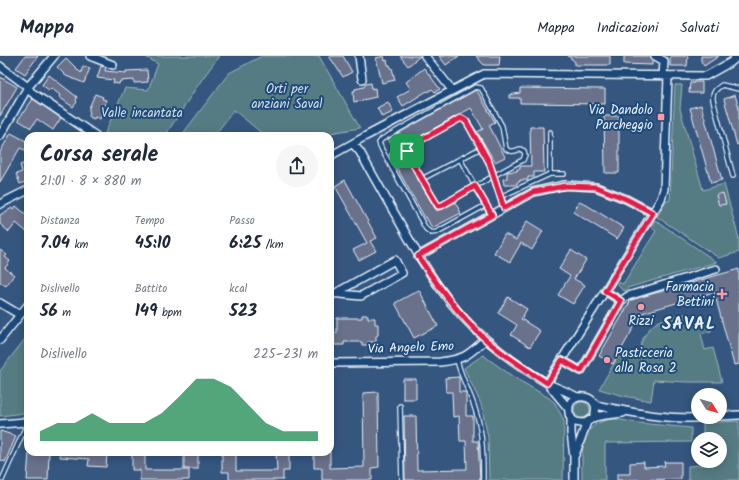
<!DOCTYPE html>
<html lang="it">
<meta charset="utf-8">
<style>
body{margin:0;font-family:Kalam,sans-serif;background:#f6f6f7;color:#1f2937;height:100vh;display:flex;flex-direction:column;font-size:15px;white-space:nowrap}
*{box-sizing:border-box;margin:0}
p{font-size:13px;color:#747a83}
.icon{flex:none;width:22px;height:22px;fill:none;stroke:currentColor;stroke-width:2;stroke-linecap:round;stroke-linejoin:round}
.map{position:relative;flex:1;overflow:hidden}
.details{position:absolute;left:24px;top:76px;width:310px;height:324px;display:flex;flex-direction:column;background:#fff;border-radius:12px;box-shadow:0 2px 10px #0003}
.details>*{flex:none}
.needle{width:26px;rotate:127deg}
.controls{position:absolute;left:691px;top:332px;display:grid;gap:8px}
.controls a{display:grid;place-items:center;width:36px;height:36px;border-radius:50%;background:#fff;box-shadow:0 2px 10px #0003;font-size:20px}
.pin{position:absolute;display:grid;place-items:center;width:34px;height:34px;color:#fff;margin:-17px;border-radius:8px;box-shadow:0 2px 6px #0006}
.round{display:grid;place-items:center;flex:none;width:42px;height:42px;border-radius:21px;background:#f6f6f7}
.head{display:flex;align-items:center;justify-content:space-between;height:68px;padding:0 16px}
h1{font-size:22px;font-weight:700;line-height:30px}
.metrics{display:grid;grid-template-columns:repeat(3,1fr);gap:6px;height:68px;padding:4px 16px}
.metrics div{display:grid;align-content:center}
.metrics b{font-size:17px;font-weight:700}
.metrics small{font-size:11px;font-weight:400}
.metrics p{font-size:11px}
.chart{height:112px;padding:8px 16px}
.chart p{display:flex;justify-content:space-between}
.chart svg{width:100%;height:72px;margin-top:4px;fill:#0b8043;opacity:.7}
header{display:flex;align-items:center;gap:24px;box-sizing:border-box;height:56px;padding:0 20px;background:#fff;border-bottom:1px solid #e0e1e3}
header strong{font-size:19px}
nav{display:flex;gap:22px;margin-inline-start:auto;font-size:14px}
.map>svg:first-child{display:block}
.green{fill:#557c82;stroke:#9eb6bd}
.building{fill:#69718b;stroke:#e8f1f8}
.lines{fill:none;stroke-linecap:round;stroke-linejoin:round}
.service-casing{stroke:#e8f1f8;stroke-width:6}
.minor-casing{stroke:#e8f1f8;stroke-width:10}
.service{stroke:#1f4a7a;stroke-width:3.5}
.minor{stroke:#1f4a7a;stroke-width:7}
.route-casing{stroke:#fff;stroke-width:8}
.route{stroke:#e11d48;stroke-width:5}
.poi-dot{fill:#ff9aa2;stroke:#1f4a7a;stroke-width:1.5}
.labels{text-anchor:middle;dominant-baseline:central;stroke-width:4;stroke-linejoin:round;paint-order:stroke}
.park-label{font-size:13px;fill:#d2dfe6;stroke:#1f4a7a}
.poi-label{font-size:13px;fill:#e8f1f8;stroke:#1f4a7a;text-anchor:end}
.street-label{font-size:13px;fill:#e8f1f8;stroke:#1f4a7a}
.district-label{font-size:17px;font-weight:bold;letter-spacing:1px;fill:#e8f1f8;stroke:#1f4a7a}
</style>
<header>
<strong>Mappa</strong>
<nav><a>Mappa</a><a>Indicazioni</a><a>Salvati</a></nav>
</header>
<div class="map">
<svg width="739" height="424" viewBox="0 0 739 424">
<rect width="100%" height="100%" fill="#35567f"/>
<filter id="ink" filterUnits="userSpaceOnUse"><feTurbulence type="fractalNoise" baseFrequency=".025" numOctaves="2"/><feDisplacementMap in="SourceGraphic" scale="8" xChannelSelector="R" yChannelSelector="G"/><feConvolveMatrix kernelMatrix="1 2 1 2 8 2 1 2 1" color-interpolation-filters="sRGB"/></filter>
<g filter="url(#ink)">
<path class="green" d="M144,0H219L198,29L165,80H110L105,77L125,32L148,34L158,8Z
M262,0H319L360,72L312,80H265L234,54L214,80H181L229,17Z
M675,29H682L680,53L703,134L724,128L739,183V196L719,202L657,161L665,146L670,144Z
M655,164L717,206L627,232V235L622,234L618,229V226L623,228L656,175L651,171Z
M684,258L698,261L712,269L711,275L701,278L705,294L713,292L722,326H686L654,324L651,345L624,340L599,333L617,302L639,295C645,269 659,262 684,258Z
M28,279V344L25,350L24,357L0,360V315Z
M483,299L512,320L549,342L555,347L564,365L563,424H489L488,381L481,348L464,312Z
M574 354a8 8 0 1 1 16 0a8 8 0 1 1-16 0Z
M615,363L638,367L691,372V386L605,387V424H582C582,396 578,365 615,363Z
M739,365V424H688V410L702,409L703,405H720V383H703V367Z"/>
<path class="building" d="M25,0H38L25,18L16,12Z
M329,0H343L352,16L343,21Z
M384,0L385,5L387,4L388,9H390L391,12H392L395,24L382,27L376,2Z
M400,0H420L408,10Z
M439,0H459L446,9Z
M476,0H500L499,9H484Z
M568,0H610V9H575V6Z
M624,0H650L652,4V9L624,8Z
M670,0H688L687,10H670Z
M701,0H719L704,10L701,5Z
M66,2L81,17L83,10L90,12L84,27L66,20L57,11Z
M101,10L106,11L105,15L126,17V15L147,14L148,26L134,27V24L120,25L119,28L113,27L114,24L97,22Z
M424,12L440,33L435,36L432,33L428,36L427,35L403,50L397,41L409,34L410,32L406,26Z
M49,19L77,41L76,45L77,46L73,51L59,41L60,39L51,32L49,34L42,29Z
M0,21L17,31L0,60Z
M694,26H702V37H689L690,27H694Z
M371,27L372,33L375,32L376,41L354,46L353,35H355V33L364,31L366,28Z
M520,32L605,33V48L520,47V42H509V39L520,37Z
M476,34L477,35L495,66L489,69L505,101L495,106L477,76L483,73L471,52L400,92L437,155L455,146L461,157L432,172L426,161L425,162L389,98L395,95L388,83Z
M95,38L103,41L102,43L106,44L100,63L95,61L94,63L89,61L90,56L89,55V52Z
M735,39L739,52V88L737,89L724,43Z
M33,43L61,62L53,74L37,63L31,72L18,64Z
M388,46L393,56L382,61L377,52Z
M701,49L722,124L711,127L690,52Z
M604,60H619V117H605Z
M530,71H543L544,116H534V121H528V124H520V126H517V129H504L503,123L507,122V116L517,115V113H520V110H531Z
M11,77L28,86V90L25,94L20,92L0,126V96Z
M28,106V129H26L25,126L20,128L16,118L22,116L20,109Z
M345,124L377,182L370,185L376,195L359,204L353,194L367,187L335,130Z
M723,137L726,148L719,149L716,139Z
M580,145L624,172L617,183L573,156Z
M16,150L28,160V177L16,167L9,176L0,168V159L12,152L14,153Z
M527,165L543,175L532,194L521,187L510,206L494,197L505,178L516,184Z
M0,194L7,199L5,201L10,205L5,212L14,219L6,230L0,226Z
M571,194L586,204L574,223L585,229L573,248L558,239L570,220L559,213Z
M739,213V308L734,309L714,236L642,257L613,308L599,300L631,244Z
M419,234L438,270L414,282L395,247Z
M508,241L527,253L521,263L540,275L530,291L511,279L517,269L498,257Z
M362,259H368V262H375V268H378V279L376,280V286H368V289H362V286H344V289H334V277H337V262H362Z
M459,321V336H465L466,338V360H473V385H478L480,424H405L404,360H416L417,414L467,413L466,385H460L459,360L453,361L452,336H446L445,322Z
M403,323H416V343H403Z
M378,336L379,411L372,412V424H322V412H314V396H330V412L364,411L363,337Z
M0,375L16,380L5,406L0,404Z
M29,396H49L48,424H27Z
M60,396H98V398L107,399L106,411L88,410L89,403L60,401Z
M132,396H145V414H189V424H140V414H132Z
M184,396H198V413H184Z
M222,396H236V415H277L276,396H289V415H283V424H229V416H222Z
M644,406V411L665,410L664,406H681V423L617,424V418H630V407Z"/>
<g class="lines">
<defs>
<path id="service" d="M481,92L460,103L491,159
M550,118V76
M733,120L713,44C712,36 716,33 722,29L739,33
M422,123L460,103
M500,141L550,118H564
M486,149L437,176L431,177L426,173L382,94L379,87L382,83L470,34L475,31L481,32L502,70L506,93C511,97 515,95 520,93L524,95L525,99L523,104C495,118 469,135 441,150H438L407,98V95L410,90L459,63H464C475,74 488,103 494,118C496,130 500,141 504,152
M457,304C461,322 471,338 476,356C483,378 483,401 483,424
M400,350L402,424
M2,424L26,370V366"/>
<path id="minor" d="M90,0L113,9
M359,0L362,23
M425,0L452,34
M655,0L664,5L663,20
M0,10L28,31L31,36L96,80
M0,80L28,31L54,0
M353,88L360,96C373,120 387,144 400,167C424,210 449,253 487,284C505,300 526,315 547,327C556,332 567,335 577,341
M330,100L366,80L484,18L706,20L731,6L738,0
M0,148L28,134
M418,200L533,136L565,129L596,131L626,143L653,157
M605,235L621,245
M330,237L361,240L402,217L395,204L334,238
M0,247L20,259
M0,284L28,249
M562,304L581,315L621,245L628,240L716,213
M330,307L440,306C465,303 467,300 486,283
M547,327L605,235L661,143L664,133L668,20
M549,329L568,352
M595,349C633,357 674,365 713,361
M720,360L739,359
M571,361V377L574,401V424
M593,362C606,337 565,333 569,356C569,359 570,362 573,364C575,366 579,367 582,367C588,367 590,363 595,361C604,359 614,358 623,357
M0,368L26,366
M575,399L587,366"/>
</defs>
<use href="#service" class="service-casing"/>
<use href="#minor" class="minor-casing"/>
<use href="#service" class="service"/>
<use href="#minor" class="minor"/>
</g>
</g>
<g class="lines" filter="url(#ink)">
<defs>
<path id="route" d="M461,62L466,65L470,72L489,106L504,152L533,136L565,130L596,131L626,143L653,157L605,235L621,245L581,315L562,304L547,327C526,313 504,300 485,283C458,258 438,230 418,200L492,159L475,130L441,150H438L407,98V95L410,90Z"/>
</defs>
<use href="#route" class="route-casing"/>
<use href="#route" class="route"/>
</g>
<g class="poi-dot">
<rect x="657" y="57" width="8" height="8" rx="2"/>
<path d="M720 232h4v4h4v4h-4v4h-4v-4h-4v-4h4z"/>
<circle cx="641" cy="251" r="4"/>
<circle cx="607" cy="304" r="4"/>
</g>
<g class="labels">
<g class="park-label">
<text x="287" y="33">Orti per<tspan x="287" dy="15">anziani Saval</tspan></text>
<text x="142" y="57">Valle incantata</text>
</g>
<g class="poi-label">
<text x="653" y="54">Via Dandolo<tspan x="653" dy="15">Parcheggio</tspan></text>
<text x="714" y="231">Farmacia<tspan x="714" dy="15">Bettini</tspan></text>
<text x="641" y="265" text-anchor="middle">Rizzi</text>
<text x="615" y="297" text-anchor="start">Pasticceria<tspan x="615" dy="15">alla Rosa 2</tspan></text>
</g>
<g class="street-label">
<text transform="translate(411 292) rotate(-2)">Via Angelo Emo</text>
</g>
<g class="district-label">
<text x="689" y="268">SAVAL</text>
</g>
</g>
</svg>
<div class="controls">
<a><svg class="needle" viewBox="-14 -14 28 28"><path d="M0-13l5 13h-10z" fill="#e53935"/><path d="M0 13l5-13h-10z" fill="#747a83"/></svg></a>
<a><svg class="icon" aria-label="layers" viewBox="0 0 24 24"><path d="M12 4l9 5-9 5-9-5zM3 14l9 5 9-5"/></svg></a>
</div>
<div class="pin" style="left:407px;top:95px;background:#1e9e55"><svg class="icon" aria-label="arrive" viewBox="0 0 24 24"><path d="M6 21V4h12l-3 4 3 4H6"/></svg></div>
<section class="details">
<div class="head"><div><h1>Corsa serale</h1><p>21:01 · 8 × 880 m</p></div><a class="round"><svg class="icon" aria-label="share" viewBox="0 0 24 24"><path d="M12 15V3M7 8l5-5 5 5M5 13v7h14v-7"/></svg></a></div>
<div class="metrics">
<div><p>Distanza</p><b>7.04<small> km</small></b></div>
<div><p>Tempo</p><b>45:10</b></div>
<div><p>Passo</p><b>6:25<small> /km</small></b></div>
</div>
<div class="metrics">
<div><p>Dislivello</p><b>56<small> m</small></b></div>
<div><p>Battito</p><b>149<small> bpm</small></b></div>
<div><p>kcal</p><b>523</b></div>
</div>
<div class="chart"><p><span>Dislivello</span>225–231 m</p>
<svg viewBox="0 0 160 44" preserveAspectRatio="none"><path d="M0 44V38L10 33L20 33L30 27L40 33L50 33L60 33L70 27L80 17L90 6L100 6L110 11L120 22L130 33L140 38L150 38L160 38V44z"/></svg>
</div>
</section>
</div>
